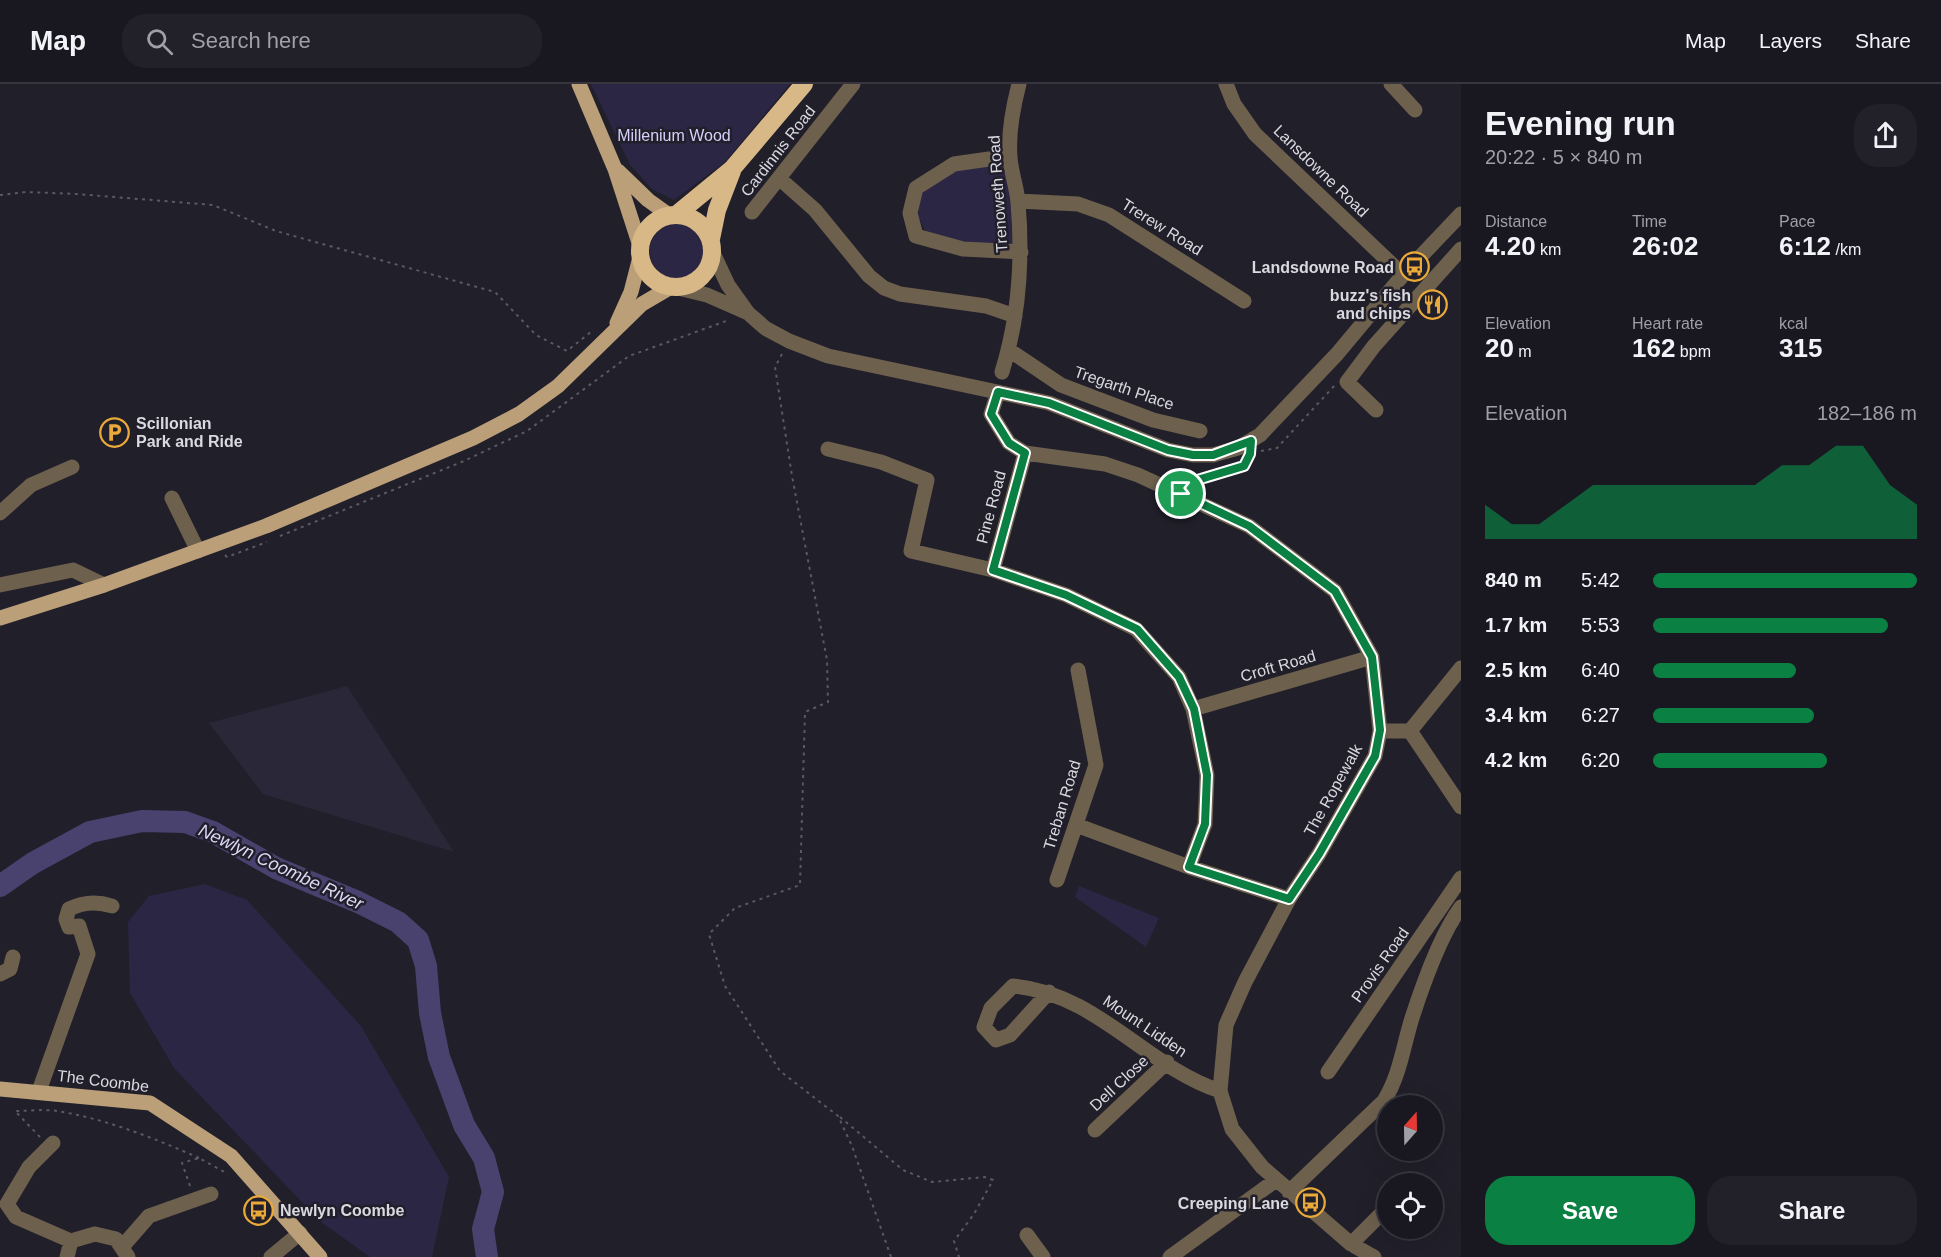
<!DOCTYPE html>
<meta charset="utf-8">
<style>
body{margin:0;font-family:Helvetica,sans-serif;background:#222029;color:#f1f3f6;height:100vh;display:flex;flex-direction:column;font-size:22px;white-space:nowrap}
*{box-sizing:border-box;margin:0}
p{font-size:20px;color:#9f9fa5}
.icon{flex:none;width:33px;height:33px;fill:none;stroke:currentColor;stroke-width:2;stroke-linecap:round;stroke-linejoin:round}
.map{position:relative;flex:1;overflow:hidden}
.sheet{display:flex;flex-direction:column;background:#191720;width:480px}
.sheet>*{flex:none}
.needle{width:39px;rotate:20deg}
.tools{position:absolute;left:1377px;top:1011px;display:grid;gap:12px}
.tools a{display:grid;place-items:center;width:66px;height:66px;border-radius:50%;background:#191720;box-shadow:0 6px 24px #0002,0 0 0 2px #37363e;font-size:30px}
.pin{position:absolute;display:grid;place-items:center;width:51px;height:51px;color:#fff;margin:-26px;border:3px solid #fff;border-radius:50%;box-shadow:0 2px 6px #0007}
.round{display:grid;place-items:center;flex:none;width:63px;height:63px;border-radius:24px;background:#222029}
.headline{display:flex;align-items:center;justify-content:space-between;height:102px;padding:0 24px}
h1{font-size:33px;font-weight:800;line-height:45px}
.stats{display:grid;grid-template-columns:repeat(3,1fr);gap:9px;height:102px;padding:6px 24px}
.stats div{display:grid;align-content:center}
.stats b{font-size:26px;font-weight:800}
.stats small{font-size:16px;font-weight:400}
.stats p{font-size:16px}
.chart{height:168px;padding:12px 24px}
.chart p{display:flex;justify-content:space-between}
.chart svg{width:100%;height:108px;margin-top:6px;fill:#0b8043;opacity:.7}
.primary-button{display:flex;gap:12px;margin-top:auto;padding:12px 24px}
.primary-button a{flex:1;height:69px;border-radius:24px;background:#0b8043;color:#fff;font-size:24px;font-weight:800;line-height:69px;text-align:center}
.primary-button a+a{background:#222029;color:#f1f3f6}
ul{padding:0 24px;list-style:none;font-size:20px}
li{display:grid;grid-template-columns:96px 72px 1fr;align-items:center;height:45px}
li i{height:15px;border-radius:8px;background:#0b8043}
header{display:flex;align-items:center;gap:36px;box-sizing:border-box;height:84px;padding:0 30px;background:#191720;border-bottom:2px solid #37363e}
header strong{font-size:28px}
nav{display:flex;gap:33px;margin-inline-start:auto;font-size:21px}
.search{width:420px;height:54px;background:#222029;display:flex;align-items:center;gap:15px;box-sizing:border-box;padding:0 21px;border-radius:24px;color:#9f9fa5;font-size:22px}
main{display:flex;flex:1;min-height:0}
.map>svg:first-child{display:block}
.built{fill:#2a2838}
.green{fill:#2c2645}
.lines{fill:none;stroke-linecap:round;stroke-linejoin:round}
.river{stroke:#4a426e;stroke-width:22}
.path{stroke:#5b5963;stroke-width:2;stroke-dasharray:3 4.5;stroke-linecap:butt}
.minor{stroke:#6d604d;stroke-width:15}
.major{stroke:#ba9f78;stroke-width:15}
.highway{stroke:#d9b888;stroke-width:18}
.route-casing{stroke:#fff;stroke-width:12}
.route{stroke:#0b8043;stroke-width:8}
.labels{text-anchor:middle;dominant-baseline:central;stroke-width:5;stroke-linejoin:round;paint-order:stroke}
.park-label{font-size:16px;fill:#d5cffc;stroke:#211f2a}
.street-label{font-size:16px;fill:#dad9e0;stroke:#211f2a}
.poi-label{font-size:16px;font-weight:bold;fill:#dad9e0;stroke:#211f2a;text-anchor:end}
.water-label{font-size:18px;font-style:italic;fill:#ddd9f7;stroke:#211f2a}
</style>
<header>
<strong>Map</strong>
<div class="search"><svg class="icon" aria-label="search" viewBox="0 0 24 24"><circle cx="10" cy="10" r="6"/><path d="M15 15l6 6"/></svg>Search here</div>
<nav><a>Map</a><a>Layers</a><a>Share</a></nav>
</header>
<main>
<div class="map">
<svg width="1461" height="1173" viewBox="0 0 1461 1173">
<rect width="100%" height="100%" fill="#211f2a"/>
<path class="built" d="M347,602L454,768L263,710L209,639Z"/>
<path class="green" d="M591,0H790L725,78L674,116L652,105L630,81Z
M1003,75L1008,85L1013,160L1008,164L947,155L925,146L918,132L921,109L962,80Z
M650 167a28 28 0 1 1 56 0a28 28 0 1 1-56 0Z
M205,800L247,816L361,942L449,1093L432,1173H370L321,1138L174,984L130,909L128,838L149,812Z
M1079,802L1159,834L1146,863L1075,813Z"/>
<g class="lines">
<path class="river" d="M0,802L33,779L90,748L142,737L185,738L213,748L276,784L358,818L398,838L418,856L426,882L430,929L439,973L464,1041L484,1074L493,1108L483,1145L487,1173"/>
<path class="path" d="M0,111L26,108L77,110L213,121L276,147L495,208L536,251L567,267L592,247
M782,270L775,283L792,392L827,576L828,618L805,628L800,801L735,824L709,850L725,902L780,987L838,1032L852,1062L891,1173
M1261,367L1277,364L1335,301
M1191,400L1206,392L1244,382L1247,376
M280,452L464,377L527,347L629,272L729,236
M225,471L227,473L267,458
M840,1033L903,1086L932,1098L985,1093L993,1096L974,1130L954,1157L959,1173
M40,1053L15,1027C28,1027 44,1025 57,1027C106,1035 154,1054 199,1074
M190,1102L182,1079L199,1074L228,1090"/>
<path class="minor" d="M1226,0L1234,20L1255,50L1403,191
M1391,0L1415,26
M1010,72L954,80L916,104L910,129L916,152L963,165L1021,168
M780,95L815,126L869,192L884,204L900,210L986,222L1015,232
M1018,117L1078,120L1109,131L1244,217
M752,128L853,0
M713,169L728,201L748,229
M678,204L707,211L748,229L765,244L789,257L828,272L1049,319L1168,366L1193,371H1213L1238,364L1260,351L1337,270L1403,191L1461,130
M1009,266L1061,301L1153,336L1200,347
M1002,288C1019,233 1023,176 1018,119C1017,103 1011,89 1010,73C1008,49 1013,23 1019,0
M998,308L991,330L1009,359L1025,369L1105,380L1138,391L1249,442L1335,507L1372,573L1380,647L1375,672L1319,770L1289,815L1245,898L1226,941L1220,1007L1232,1045L1262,1083L1351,1160L1374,1173
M1376,326L1347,298L1374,262L1461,165
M828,365L881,378L927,396L911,467L993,486L1066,511L1136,545L1179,593L1193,625L1207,691L1205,740L1189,783
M172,414L198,467
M0,429L31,401L72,383
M993,486L1025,369
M0,501L73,486L104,501
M1193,625L1372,573
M1380,647H1410L1461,584
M1410,647L1461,723
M1076,741L1189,783L1289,815
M1057,796L1096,681L1078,586
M0,890L10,885L13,873
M1049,908L1010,951L996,956L984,943L991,924L1013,902C1098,910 1145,982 1220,1007
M1328,988L1461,794
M39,1007L88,870L79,842L69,843L66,835L69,825C83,818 97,817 112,822
M1095,1046L1167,978
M53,1059L29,1083L7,1120L16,1133L71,1157
M1289,1108L1384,1017C1400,991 1403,963 1412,934C1423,900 1440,851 1461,823
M1027,1151L1043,1173
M71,1157L95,1150L116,1155L128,1173
M1351,1160L1388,1123
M122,1163L149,1132L211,1110
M67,1173L71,1157
M271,1173L300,1149
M1170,1173L1276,1096"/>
<path class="major" d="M579,0L615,85L640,162
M618,87L648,116L669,131
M617,239L631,208L640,173
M0,534L104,501L266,442L473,354L519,330L558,302L642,220L671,203
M0,1005L150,1019L231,1072L320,1173"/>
<path class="highway" d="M640 167a36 36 0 1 1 72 0a36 36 0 1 1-72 0Z
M676,131L732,85L804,0
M711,155L717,126L732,87"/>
</g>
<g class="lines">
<defs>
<path id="route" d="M998,308L1049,319L1168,366L1193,371H1213L1251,357L1250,370L1244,382L1194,397L1181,410L1249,442L1335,507L1372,573L1380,646L1375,672L1319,770L1289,815L1189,783L1205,740L1207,691L1194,625L1179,593L1137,545L1066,511L993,486L1025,369L1009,359L991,330Z"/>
</defs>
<use href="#route" class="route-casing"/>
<use href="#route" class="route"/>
</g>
<defs>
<symbol id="bus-ring" viewBox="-11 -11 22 22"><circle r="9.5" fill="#211f2a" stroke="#eaaa39" stroke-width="1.5"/><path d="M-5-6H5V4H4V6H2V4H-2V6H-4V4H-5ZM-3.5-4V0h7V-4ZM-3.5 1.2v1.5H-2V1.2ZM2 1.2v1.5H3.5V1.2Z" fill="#eaaa39"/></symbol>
<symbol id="restaurant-ring" viewBox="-11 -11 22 22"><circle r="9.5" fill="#211f2a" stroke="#eaaa39" stroke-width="1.5"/><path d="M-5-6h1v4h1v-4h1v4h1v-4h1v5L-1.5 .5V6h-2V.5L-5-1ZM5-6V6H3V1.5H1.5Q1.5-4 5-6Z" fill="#eaaa39"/></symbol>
<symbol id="parking-ring" viewBox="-11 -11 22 22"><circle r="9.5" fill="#211f2a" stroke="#eaaa39" stroke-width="1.5"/><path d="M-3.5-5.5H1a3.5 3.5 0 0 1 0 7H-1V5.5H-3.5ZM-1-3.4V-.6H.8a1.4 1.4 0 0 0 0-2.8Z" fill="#eaaa39"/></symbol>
</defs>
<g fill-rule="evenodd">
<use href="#bus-ring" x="1398" y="166" width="33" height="33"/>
<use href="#restaurant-ring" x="1416" y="204" width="33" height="33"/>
<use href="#parking-ring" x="98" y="332" width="33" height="33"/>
<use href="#bus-ring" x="1294" y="1102" width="33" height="33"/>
<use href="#bus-ring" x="242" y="1110" width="33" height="33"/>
</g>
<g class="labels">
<g class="park-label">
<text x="674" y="51">Millenium Wood</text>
</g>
<g class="street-label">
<text transform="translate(778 67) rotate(-52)">Cardinnis Road</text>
<text transform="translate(1321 87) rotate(44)">Lansdowne Road</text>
<text transform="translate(998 110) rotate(-94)">Trenoweth Road</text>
<text transform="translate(1162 143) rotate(32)">Trerew Road</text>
<text transform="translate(1124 304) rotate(19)">Tregarth Place</text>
<text transform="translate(991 423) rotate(-75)">Pine Road</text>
<text transform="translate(1278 582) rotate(-16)">Croft Road</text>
<text transform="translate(1333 706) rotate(-61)">The Ropewalk</text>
<text transform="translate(1062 721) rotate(-73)">Treban Road</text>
<text transform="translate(1380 881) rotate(-55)">Provis Road</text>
<text transform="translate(1145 942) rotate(34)">Mount Lidden</text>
<text transform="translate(103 997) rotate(7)">The Coombe</text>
<text transform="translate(1119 999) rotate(-43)">Dell Close</text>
</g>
<g class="poi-label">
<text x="1394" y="183">Landsdowne Road</text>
<text x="1411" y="211">buzz's fish<tspan x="1411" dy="18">and chips</tspan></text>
<text x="136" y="339" text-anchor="start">Scillonian<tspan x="136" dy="18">Park and Ride</tspan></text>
<text x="1289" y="1119">Creeping Lane</text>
<text x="280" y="1126" text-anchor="start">Newlyn Coombe</text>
</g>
<g class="water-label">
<text transform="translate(281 783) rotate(25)">Newlyn Coombe River</text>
</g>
</g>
</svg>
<div class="tools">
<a><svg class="needle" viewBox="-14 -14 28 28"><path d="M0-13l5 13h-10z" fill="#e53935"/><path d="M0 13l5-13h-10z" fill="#9f9fa5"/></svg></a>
<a><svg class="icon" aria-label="locate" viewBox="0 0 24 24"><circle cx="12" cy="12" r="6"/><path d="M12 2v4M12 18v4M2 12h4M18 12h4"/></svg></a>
</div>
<div class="pin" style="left:1181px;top:410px;background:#1e9e55"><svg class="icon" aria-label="arrive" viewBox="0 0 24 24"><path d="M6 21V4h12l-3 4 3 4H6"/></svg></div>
</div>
<section class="sheet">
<div class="headline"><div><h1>Evening run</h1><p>20:22 · 5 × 840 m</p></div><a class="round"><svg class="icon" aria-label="share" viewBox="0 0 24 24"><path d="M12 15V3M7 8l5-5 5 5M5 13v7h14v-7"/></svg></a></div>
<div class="stats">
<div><p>Distance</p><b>4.20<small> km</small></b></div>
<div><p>Time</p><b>26:02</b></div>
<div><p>Pace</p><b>6:12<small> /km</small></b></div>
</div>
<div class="stats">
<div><p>Elevation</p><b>20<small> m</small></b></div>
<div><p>Heart rate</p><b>162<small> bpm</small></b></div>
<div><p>kcal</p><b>315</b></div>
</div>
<div class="chart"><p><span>Elevation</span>182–186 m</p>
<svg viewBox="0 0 160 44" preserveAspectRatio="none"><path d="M0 44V30L10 38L20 38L30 30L40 22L50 22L60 22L70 22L80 22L90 22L100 22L110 14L120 14L130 6L140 6L150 22L160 30V44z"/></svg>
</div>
<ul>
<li><b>840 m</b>5:42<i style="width:100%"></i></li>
<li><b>1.7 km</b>5:53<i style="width:89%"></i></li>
<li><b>2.5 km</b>6:40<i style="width:54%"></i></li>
<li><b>3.4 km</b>6:27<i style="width:61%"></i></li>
<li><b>4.2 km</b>6:20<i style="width:66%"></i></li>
</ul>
<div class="primary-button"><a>Save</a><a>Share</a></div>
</section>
</main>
